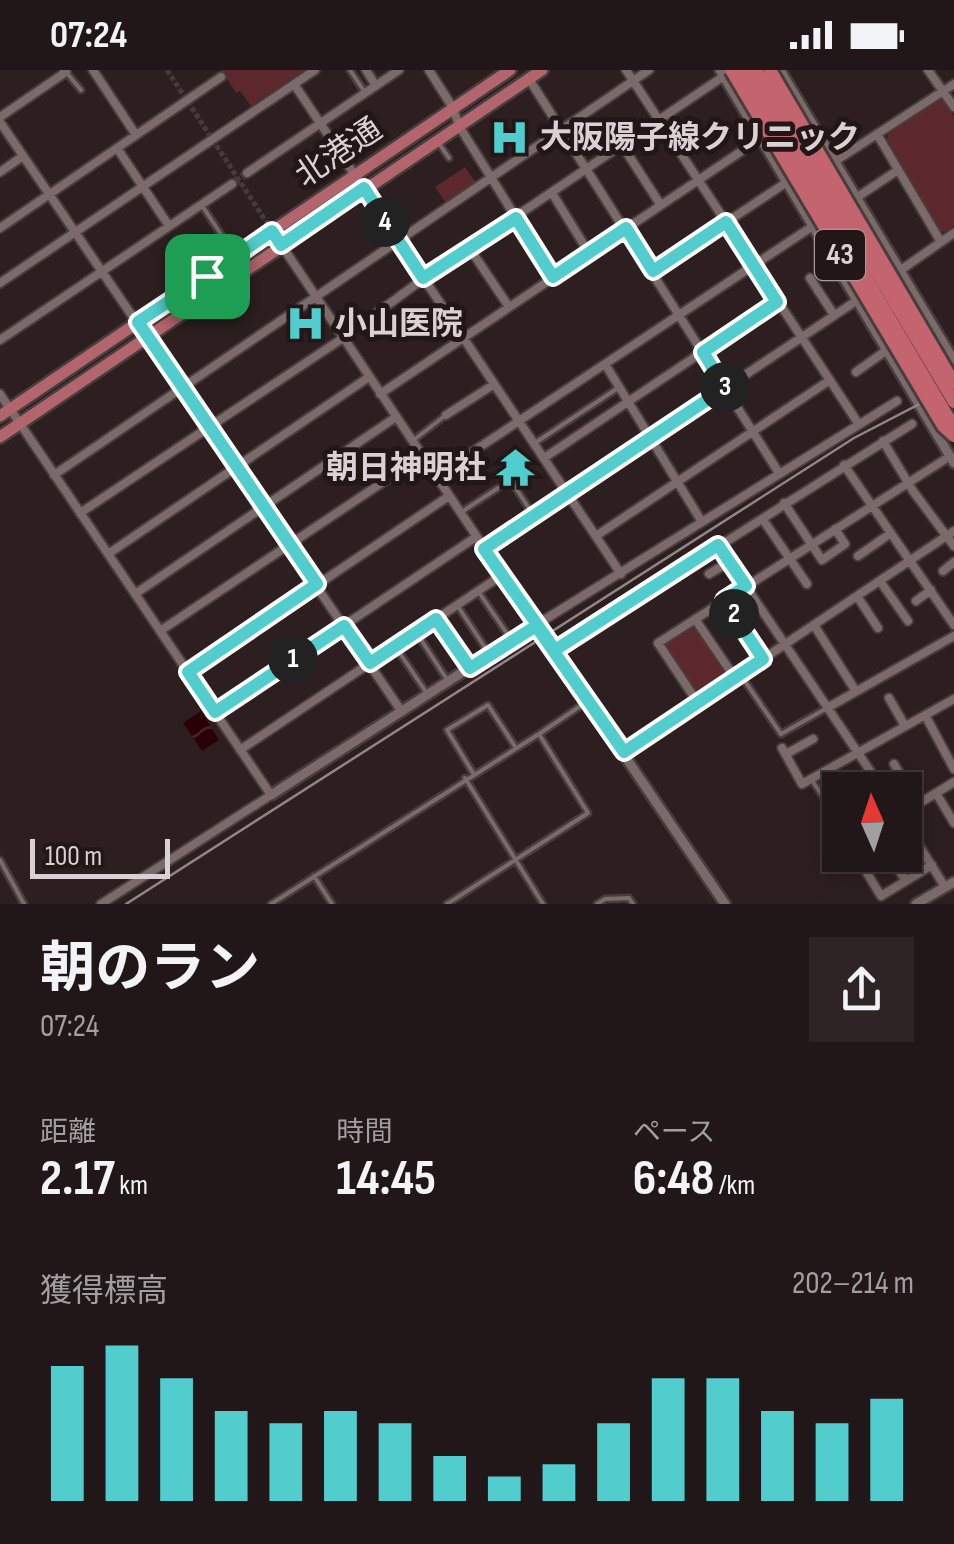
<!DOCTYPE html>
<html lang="ja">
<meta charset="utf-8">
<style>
body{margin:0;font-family:"Sofia Sans Condensed","Noto Sans JP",sans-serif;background:#2e2425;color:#f1f3f6;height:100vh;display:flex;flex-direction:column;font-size:38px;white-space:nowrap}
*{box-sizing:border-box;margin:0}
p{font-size:32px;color:#a29fa2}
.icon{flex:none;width:55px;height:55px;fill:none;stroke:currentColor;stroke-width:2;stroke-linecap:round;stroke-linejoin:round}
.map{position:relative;height:834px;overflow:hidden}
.sheet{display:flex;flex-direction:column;background:#221718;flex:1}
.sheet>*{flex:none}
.needle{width:65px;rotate:357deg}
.controls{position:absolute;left:822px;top:702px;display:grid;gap:20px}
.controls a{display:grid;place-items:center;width:100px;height:100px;border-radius:0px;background:#221718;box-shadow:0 5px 25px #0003,0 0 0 2px #3f3637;font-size:50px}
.scale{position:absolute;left:30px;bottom:25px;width:140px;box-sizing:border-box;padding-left:10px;border:5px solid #dbd1d2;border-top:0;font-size:28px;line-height:35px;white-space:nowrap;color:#dbd1d2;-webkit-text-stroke:8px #231616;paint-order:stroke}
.pin{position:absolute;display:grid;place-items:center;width:85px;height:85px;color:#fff;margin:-42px;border-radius:20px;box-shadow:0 5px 15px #0006}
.km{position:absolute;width:50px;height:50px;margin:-25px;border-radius:50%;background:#222;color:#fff;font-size:28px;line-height:50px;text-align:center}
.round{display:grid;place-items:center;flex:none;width:105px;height:105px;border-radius:0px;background:#2e2425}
.head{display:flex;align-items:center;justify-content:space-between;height:170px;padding:0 40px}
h1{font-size:55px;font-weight:700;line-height:75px}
.metrics{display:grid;grid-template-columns:repeat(3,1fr);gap:15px;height:170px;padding:10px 40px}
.metrics div{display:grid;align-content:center}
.metrics b{font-size:50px;font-weight:700}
.metrics small{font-size:28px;font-weight:400}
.metrics p{font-size:28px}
.chart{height:280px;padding:20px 40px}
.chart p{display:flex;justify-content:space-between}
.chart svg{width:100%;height:180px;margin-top:10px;stroke:#52cdcd;stroke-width:6}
.status{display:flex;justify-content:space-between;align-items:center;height:70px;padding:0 50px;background:#221718;direction:ltr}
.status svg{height:28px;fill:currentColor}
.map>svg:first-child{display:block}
.park{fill:#5d282d}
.water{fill:url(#water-waves)}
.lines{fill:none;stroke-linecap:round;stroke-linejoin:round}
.pedestrian-tunnel{stroke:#473a3b;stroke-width:5;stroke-dasharray:5 2.5;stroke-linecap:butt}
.minor-tunnel{stroke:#473a3b;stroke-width:8;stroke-dasharray:8 4;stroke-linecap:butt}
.service-casing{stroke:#483d3d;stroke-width:9}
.minor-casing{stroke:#483d3d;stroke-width:12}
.tertiary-casing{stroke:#483d3d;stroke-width:14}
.primary-casing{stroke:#483d3d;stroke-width:16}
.service{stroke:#7b6a6a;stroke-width:4}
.minor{stroke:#7b6a6a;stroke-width:8}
.tertiary{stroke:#7b6a6a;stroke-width:9}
.primary{stroke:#b2656d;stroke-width:11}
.rail{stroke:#918586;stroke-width:2.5}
.trunk-bridge-casing{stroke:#483d3d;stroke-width:18;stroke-linecap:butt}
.trunk-bridge{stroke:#c4646e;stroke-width:12}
.route-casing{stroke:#fff;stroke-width:20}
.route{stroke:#52cdcd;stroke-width:12}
.labels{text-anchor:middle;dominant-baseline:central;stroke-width:10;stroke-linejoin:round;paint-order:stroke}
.shield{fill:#231616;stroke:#a4999a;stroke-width:2.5}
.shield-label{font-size:30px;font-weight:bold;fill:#dbd1d2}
.poi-label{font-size:32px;font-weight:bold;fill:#dbd1d2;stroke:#231616;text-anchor:start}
.street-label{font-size:32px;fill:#dbd1d2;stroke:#231616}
</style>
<div class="status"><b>07:24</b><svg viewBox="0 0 49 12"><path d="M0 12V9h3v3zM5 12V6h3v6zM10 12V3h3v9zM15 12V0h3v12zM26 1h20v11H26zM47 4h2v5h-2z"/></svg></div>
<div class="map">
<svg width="954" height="834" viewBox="0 0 954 834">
<defs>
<pattern id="water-waves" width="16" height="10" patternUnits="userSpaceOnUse" patternTransform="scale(2.5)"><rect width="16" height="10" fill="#290006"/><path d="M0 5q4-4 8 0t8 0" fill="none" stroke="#472429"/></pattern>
</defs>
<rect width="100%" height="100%" fill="#2d1f20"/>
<path class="park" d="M221,0H305L251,36L240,21L236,23Z
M939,30L944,31L954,46V156L945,162L940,161L887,69L888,64Z
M465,97L476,113L446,133L435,117Z
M694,555L727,604L726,608L702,625H696L664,574Z"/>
<path class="water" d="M201,641L219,670L202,681L183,653Z"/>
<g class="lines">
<path class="pedestrian-tunnel" d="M167,0L271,159"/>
<path class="minor-tunnel" d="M232,114L247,103"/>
<defs>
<path id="service" d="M350,0L364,21
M66,2L81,20
M438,72L449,88
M201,134L228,175
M191,183L204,202
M415,369L446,345
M535,373L618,318
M513,414L534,446
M460,443L498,418
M478,521L512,571
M457,535L490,585
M436,549L467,594
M416,562L446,608
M395,576L426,622
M740,604L781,664L827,638
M539,664L579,637
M473,703L447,660L488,635L516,678
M465,708L543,834
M811,709L840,752
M0,790L24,834
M314,806L332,834
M271,834L539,664L588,743L447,834
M597,834L605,829L629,828L633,834"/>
<path id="minor" d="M93,0L136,65
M366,0L376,16
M429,0L453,38L459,56L553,207
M626,0L858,353
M928,0L954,37
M529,9L779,403
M294,14L621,504
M0,47L66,2L64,0
M0,52L402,642
M877,64L941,172
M622,75L660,134
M117,78L169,156
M834,92L954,14
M0,102L23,86
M247,103L399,0
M552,123L589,183
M856,128L898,100
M0,158L221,7
M272,161L536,555L897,331
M470,179L509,237
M653,201L787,112
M895,204L954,163
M810,208L834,245
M0,213L315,0
M0,270L232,114
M605,294L702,452
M856,302L887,280
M0,324L271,725L101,834
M380,324L761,68
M446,345L493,315
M883,371L913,421L954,476
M544,388L777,232
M844,395L954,555
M54,405L649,0
M436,406L813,156
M784,433L822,490L845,474L835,459
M80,443L343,268L423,209L724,6
M766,454L807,514
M596,466L830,310
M718,475L883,720
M484,479L859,229
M108,484L369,307
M858,486L891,463
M943,501L954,492
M709,504L729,492
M880,511L908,551
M135,524L396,347
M857,526L878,558
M724,530L763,589
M916,531L931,520
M695,549L735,608
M814,555L855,620
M160,561L422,386
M555,580L912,354
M188,602L449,426
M889,628L905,656
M698,633L658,573L944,390
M827,638L954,566
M215,642L476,467
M925,645L954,699
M782,678L802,714L954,629
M240,680L502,505
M624,682L954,461
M786,684L813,669
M894,694L918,734
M936,723L954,753
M905,742L954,712
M905,753L945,817
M856,785L881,826L932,795
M889,785L906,811"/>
<path id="tertiary" d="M720,0L954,393
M780,0L954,291
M271,725L536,555L725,834
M916,834L954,812"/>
<path id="primary" d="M0,346L510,0
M0,367L542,0"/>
</defs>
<use href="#service" class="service-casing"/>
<use href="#minor" class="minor-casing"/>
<use href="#tertiary" class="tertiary-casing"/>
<use href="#primary" class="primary-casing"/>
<use href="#service" class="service"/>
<use href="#minor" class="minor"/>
<use href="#tertiary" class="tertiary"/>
<use href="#primary" class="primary"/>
<path class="rail" d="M126,834L854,368L954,316"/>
<defs>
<path id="trunk-bridge" d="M731,0L943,356L954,366
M743,0L954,357
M756,0L954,332
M770,0L954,313"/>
</defs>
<use href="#trunk-bridge" class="trunk-bridge-casing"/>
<use href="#trunk-bridge" class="trunk-bridge"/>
</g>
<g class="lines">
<defs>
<path id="route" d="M207,206L138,252L317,514L188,602L215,642L344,556L370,593L436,549L470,598L536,556L624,682L763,589L724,530L746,516L718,475L555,580L484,479L725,318L703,282L777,232L726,152L653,201L626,158L553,207L516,148L423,208L364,118L281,175L272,161L207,206"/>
</defs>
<use href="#route" class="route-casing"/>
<use href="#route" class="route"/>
</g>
<defs>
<symbol id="hospital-bare" viewBox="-9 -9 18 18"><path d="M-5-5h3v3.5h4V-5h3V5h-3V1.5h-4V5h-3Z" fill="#52cdcd" stroke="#231616" stroke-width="2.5" paint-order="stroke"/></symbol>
<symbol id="temple-bare" viewBox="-9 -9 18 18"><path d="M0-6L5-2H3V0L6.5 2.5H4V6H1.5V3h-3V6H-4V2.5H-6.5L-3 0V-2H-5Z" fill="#52cdcd" stroke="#231616" stroke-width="2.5" paint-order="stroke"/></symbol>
</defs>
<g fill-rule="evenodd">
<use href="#hospital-bare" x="482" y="40" width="55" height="55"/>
<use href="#hospital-bare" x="278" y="226" width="55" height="55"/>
<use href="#temple-bare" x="488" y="370" width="55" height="55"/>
</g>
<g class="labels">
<rect class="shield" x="815" y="160" width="50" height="50" rx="8"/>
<g class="shield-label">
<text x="840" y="185">43</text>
</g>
<g class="poi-label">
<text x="540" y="68">大阪陽子線クリニック</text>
<text x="335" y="254">小山医院</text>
<text x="486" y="398" text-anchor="end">朝日神明社</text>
</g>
<g class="street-label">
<text transform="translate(339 83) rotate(-34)">北港通</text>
</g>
</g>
</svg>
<div class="controls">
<a><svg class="needle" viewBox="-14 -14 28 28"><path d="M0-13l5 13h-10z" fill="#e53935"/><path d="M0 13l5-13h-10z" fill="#a29fa2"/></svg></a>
</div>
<div class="scale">100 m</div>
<div class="pin" style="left:207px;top:206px;background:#1e9e55"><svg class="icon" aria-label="arrive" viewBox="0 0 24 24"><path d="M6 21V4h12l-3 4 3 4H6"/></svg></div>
<b class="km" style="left:293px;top:589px">1</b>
<b class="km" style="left:734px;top:544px">2</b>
<b class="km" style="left:725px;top:317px">3</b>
<b class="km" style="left:385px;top:152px">4</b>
</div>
<section class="sheet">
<div class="head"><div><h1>朝のラン</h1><p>07:24</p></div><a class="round"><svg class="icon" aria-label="share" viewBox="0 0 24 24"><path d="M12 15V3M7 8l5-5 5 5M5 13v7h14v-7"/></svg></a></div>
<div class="metrics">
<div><p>距離</p><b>2.17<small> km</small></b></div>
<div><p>時間</p><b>14:45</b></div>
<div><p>ペース</p><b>6:48<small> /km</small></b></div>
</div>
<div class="chart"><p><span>獲得標高</span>202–214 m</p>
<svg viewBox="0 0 160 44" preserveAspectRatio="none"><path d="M5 44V11M15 44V6M25 44V14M35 44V22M45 44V25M55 44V22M65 44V25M75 44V33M85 44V38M95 44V35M105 44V25M115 44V14M125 44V14M135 44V22M145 44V25M155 44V19"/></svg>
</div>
</section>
